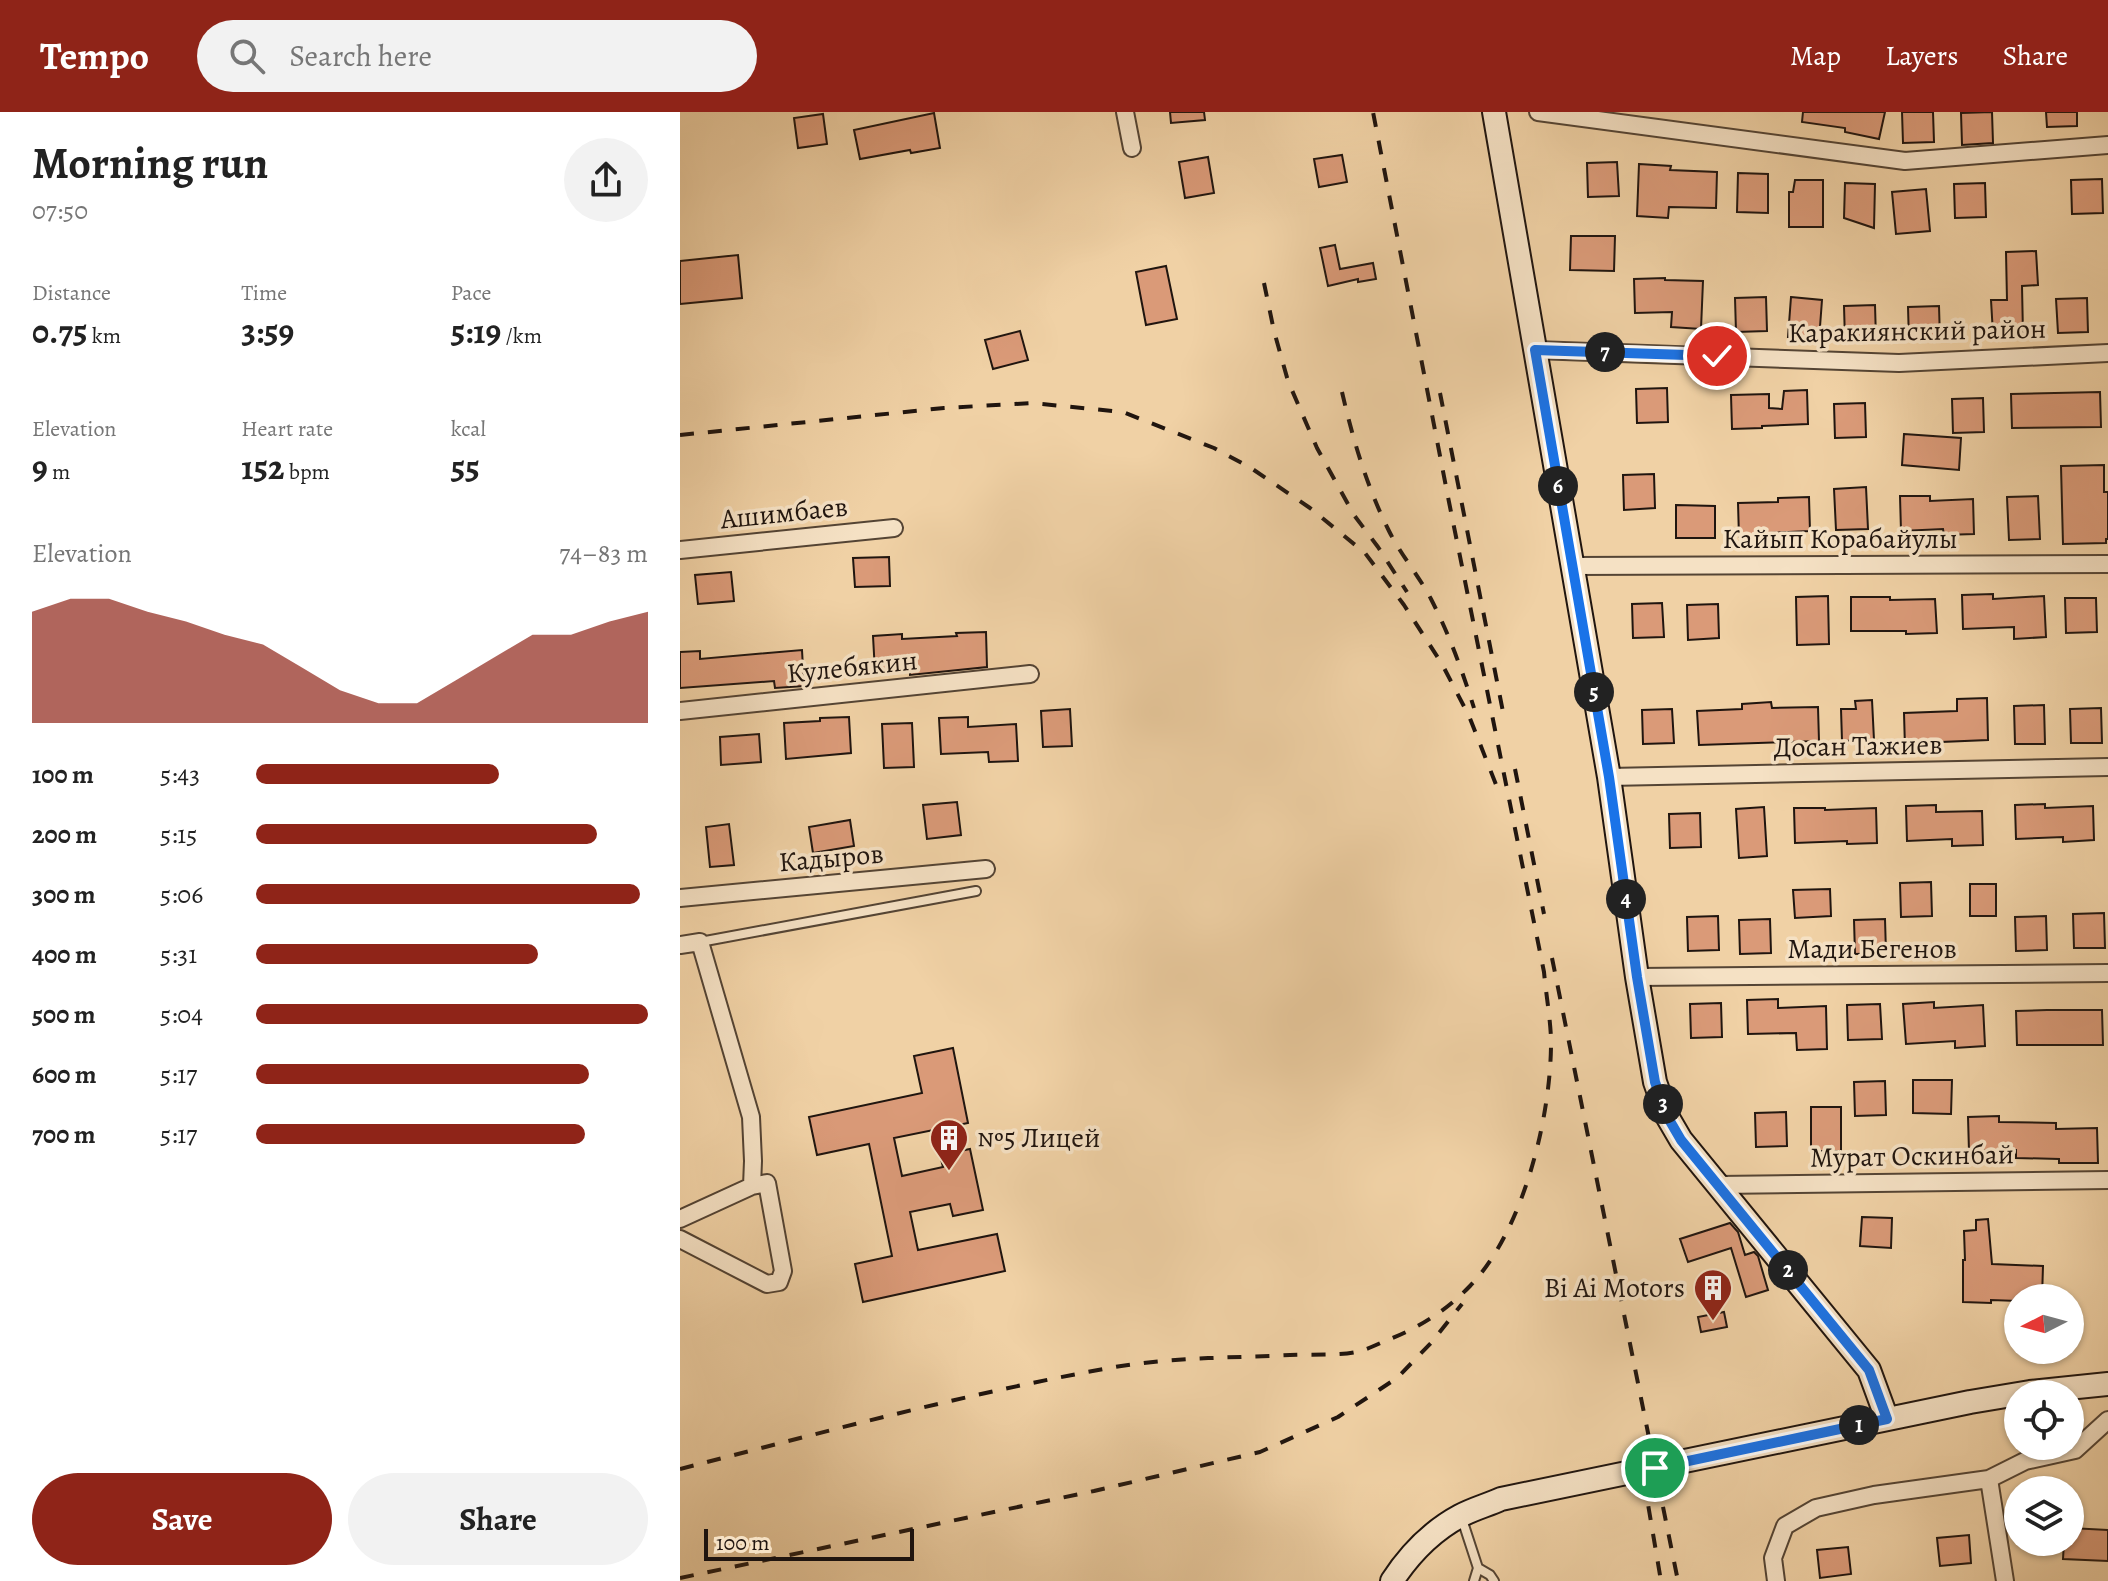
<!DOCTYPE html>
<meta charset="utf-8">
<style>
body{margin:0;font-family:Alegreya,serif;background:#f2f2f2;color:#222;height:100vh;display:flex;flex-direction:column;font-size:30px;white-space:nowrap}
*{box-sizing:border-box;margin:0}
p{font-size:26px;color:#767676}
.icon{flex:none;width:44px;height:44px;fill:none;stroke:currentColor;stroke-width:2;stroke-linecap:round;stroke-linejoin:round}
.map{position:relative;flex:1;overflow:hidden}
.panel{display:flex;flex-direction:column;background:#fff;width:680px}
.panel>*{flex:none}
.needle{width:52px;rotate:264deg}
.controls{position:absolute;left:1324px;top:1172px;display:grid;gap:16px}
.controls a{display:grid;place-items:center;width:80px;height:80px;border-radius:50%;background:#fff;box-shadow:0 2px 6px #0004;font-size:40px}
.scale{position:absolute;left:24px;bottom:20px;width:210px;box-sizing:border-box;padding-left:8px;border:4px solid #20150f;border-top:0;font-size:22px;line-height:28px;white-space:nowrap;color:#20150f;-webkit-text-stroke:6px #f5e1c4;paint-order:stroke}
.pin{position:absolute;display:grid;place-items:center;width:68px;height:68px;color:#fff;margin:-34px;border:4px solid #fff;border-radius:50%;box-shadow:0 2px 8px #0007}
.km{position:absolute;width:40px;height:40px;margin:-20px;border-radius:50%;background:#222;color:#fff;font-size:22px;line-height:40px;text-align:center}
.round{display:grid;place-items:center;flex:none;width:84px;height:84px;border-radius:42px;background:#f2f2f2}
.headline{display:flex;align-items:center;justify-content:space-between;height:136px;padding:0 32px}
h1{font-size:44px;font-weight:600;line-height:60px}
.metrics{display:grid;grid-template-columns:repeat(3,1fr);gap:12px;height:136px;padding:8px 32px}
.metrics div{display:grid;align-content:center}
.metrics b{font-size:34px;font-weight:600}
.metrics small{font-size:22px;font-weight:400}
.metrics p{font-size:22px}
.chart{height:224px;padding:16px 32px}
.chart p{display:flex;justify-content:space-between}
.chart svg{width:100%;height:144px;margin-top:8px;fill:#8f2418;opacity:.7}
.button{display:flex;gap:16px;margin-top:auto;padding:16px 32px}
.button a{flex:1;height:92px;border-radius:48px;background:#8f2418;color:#fff;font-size:32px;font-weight:600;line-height:92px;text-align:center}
.button a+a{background:#f2f2f2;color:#222}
ul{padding:0 32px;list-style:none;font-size:26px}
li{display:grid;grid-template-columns:128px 96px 1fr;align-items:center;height:60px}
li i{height:20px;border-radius:10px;background:#8f2418}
header{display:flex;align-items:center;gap:48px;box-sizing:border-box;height:112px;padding:0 40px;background:#8f2418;color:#fff}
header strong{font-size:38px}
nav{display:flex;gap:44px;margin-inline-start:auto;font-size:28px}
.search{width:560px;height:72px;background:#f2f2f2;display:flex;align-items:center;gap:20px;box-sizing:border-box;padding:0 28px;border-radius:44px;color:#767676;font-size:30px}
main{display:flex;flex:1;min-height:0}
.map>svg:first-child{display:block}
.building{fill:#da9a78;stroke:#20150f;stroke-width:2}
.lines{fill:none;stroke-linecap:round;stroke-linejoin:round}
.lane-casing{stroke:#544434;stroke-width:12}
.street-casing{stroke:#544434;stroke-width:20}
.secondary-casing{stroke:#20150f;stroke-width:26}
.lane{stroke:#f5e1c4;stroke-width:8}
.street{stroke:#f5e1c4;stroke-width:16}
.secondary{stroke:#f5e1c4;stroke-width:22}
.rail{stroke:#20150f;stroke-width:4;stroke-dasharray:14 14;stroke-linecap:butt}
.route-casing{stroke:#fff;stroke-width:16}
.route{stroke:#1a73e8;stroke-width:10}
.labels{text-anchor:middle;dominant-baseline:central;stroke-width:7;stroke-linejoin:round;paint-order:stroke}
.street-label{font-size:28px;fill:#20150f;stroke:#f5e1c4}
.poi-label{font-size:28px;fill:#20150f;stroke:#f5e1c4;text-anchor:start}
</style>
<header>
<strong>Tempo</strong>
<div class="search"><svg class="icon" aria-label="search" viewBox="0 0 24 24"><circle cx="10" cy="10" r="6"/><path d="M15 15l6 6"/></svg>Search here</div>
<nav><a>Map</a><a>Layers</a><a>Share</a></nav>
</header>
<main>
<section class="panel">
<div class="headline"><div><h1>Morning run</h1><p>07:50</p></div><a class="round"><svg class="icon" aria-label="share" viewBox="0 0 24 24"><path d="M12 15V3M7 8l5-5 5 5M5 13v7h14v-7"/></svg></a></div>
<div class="metrics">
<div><p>Distance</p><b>0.75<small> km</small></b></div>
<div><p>Time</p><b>3:59</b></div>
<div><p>Pace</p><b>5:19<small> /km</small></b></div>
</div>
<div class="metrics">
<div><p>Elevation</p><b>9<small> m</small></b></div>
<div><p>Heart rate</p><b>152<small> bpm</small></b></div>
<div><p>kcal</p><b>55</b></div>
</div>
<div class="chart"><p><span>Elevation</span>74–83 m</p>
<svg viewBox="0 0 160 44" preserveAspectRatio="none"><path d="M0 44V10L10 6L20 6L30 10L40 13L50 17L60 20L70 27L80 34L90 38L100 38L110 31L120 24L130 17L140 17L150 13L160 10V44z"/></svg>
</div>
<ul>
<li><b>100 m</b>5:43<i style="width:62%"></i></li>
<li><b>200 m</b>5:15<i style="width:87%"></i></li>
<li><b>300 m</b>5:06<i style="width:98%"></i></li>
<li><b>400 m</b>5:31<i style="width:72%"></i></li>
<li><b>500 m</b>5:04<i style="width:100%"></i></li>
<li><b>600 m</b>5:17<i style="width:85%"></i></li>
<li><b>700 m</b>5:17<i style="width:84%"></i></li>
</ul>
<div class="button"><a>Save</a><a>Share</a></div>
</section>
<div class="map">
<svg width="1428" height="1469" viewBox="0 0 1428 1469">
<rect width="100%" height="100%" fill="#f0d1a5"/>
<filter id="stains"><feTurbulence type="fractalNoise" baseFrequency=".0025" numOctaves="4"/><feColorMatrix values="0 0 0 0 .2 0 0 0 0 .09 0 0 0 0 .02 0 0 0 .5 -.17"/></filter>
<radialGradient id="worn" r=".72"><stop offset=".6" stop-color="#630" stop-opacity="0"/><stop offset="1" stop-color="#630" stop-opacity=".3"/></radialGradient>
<path class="building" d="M490,0H524L525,8L491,11Z
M1123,0H1205L1199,27L1165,20V16L1122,10Z
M1222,0H1253L1254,30L1223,31Z
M1312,0L1313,31L1282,33L1281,1Z
M1366,0H1397V14L1367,15Z
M254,1L260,36L231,41L230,38L180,47L174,18Z
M143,2L147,32L118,36L114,6Z
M662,43L667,70L639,75L634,47Z
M528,45L534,81L505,86L499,50Z
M937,50L939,84L908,85L907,51Z
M959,52L991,54L990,58L1037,60L1036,96L989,95L988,106L957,104Z
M1058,61L1088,62V101L1057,100Z
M1422,67L1423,101L1392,102L1391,68Z
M1115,68H1143V115H1109V80H1113Z
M1165,71L1195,72L1194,116L1164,106Z
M1305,71L1306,105L1275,106L1274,72Z
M1246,77L1250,119L1216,122L1212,80Z
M891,124H935L934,159L890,158Z
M655,133L660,157L693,151L696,167L678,170V167L648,174L640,136Z
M1356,139L1358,173L1342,174L1343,222H1313L1311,188H1327L1326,140Z
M58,143L62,186L0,192V149Z
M486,154L497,207L466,213L456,160Z
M985,166V168L1023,169L1021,217L991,215L992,200L955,201L954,167Z
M1086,185L1087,219L1056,220L1055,186Z
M1111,185L1142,188L1139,228L1108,225Z
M1407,186L1408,220L1378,221L1376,187Z
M1195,193L1196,227L1165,228L1164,194Z
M1259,194L1260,228L1229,229L1228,195Z
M340,219L348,248L313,257L305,228Z
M987,276L988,310L957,311L956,277Z
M1127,278L1128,312L1082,314V316L1052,317L1051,283L1089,282V296L1102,297L1104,279Z
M1420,280L1421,315L1332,316L1331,282Z
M1303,286L1304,320L1273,321L1272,287Z
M1185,291L1186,325L1155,326L1154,292Z
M1224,322L1281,326L1279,358L1222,353Z
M1424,353V380H1428V427H1426V431L1383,432L1381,354Z
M974,362L975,396L944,398L943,363Z
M1186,375L1188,417L1156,418L1154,377Z
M1220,384H1250V389L1293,387L1294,422L1264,423L1263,417L1221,419Z
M1358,384L1360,427L1329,428L1327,385Z
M1129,385L1130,419L1089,421L1090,424L1059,425L1058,391L1098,390V386Z
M996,393L1035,394V426H996Z
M209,445L210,474L175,475L173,446Z
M51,460L54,489L18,492L15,463Z
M1313,482V487L1364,484L1366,525L1334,527V515L1283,517L1282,483Z
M1148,484L1149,532L1117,533L1116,485Z
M1171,485H1210V488L1255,487L1257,521L1226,522V519H1171Z
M1385,486H1416L1417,520L1386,521Z
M982,491L984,525L953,526L952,492Z
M1038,492L1039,526L1008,528L1007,493Z
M306,520L307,555L230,563V558L195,560L193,524L222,522V527L277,524L276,521Z
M122,538L124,574L95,576L94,569L0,576V540L20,539V547Z
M1307,586L1308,628L1261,630V634L1225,636L1224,601L1277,599V587Z
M1192,588L1194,628L1162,629L1161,597H1176L1175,589Z
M1091,590L1092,596L1138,595L1139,629L1019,633L1017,599L1062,597V592Z
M1364,593L1365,632H1335L1334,594Z
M1421,596L1422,631H1391L1390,597Z
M390,597L392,634L363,635L361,599Z
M992,597L994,631L963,632L962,598Z
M169,605L171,641L106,647L104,611L140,609V606Z
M288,605V615L336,612L338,649L309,650L308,640L261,642L259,606Z
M232,611L234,655L204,656L202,612Z
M79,622L81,650L41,653L40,625Z
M277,690L281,723L247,727L243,693Z
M1365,692V696L1413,694L1414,728L1383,730V725L1336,727L1335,693Z
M1256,693V700L1302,699L1303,733L1272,734V727L1227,729L1226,694Z
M1084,695L1087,744L1059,746L1056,697Z
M1114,696H1145V698L1196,696L1197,731L1167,732V729L1115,731Z
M1020,701L1021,735L990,736L989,702Z
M170,708L174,734L133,741L129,715Z
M49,712L54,753L30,755L26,715Z
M1251,770L1252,804L1221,805L1220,771Z
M1290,772H1316V804H1290Z
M1150,777L1151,804L1115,806L1113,778Z
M1424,801L1425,836H1394L1393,802Z
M1038,804L1039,838L1008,839L1007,805Z
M1366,804L1367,838L1336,839L1335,805Z
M1090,807L1091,841L1060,842L1059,808Z
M1205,807L1206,841L1175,842L1174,808Z
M1098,887V896L1146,894L1147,937L1117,938L1116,921L1068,922L1067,888Z
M1254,890V896L1303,893L1305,934L1275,936V929L1226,932L1223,892Z
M1041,891L1042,925L1011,926L1010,892Z
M1200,892L1202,927L1168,928L1167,893Z
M1367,898H1422L1423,933H1337L1336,899Z
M273,936L288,1011L214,1026L222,1064L263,1055L260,1043L290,1037L303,1098L273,1104L270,1092L230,1100L238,1138L317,1122L325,1159L183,1190L175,1152L212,1144L189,1032L137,1043L129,1005L242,981L234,944Z
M1233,968H1272L1271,1002L1233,1001Z
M1205,969L1206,1003L1175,1004L1174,970Z
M1131,995H1161V1039H1131Z
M1106,1000L1107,1034L1076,1035L1075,1001Z
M1319,1004V1010L1376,1011V1017L1417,1016L1418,1051H1379V1047L1336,1046V1038L1289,1039L1288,1005Z
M1182,1105L1212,1106L1211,1136L1180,1134Z
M1308,1107L1312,1152L1363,1154L1362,1186H1338V1189L1311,1188V1191L1283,1190V1148H1285L1284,1119L1296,1118V1108Z
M1050,1111L1058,1120L1065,1143L1074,1140L1078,1144L1088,1178L1066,1185L1051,1136L1008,1150L1000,1127Z
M1044,1200L1047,1215L1021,1220L1018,1205Z
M1390,1416L1428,1418V1449L1383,1447L1384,1430H1390Z
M1289,1423L1291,1451L1260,1454L1257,1426Z
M1168,1435L1171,1462L1140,1466L1137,1438Z"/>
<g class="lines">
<defs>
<path id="lane" d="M20,830L296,779
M781,1404L798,1456L794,1469
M798,1456L810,1463L814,1469"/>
<path id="street" d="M445,0L452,36
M858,0L1225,49L1428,33
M855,238L1219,251L1428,241
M0,438L214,416
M892,454L1428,452
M0,599L350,562
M929,665L1428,655
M0,786L306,757
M0,833L20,830L71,1005L73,1049L72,1074
M957,865L1428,861
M1038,1073L1428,1068
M0,1107L72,1074L87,1071L103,1159L99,1170L87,1172L0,1127
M1096,1469L1093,1446L1105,1414L1136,1396L1194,1383L1309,1367
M1325,1469L1309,1367L1345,1349L1395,1338L1428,1308"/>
<path id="secondary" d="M814,0L929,665L957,865L975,970L987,1004L1001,1028L1189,1258L1207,1307
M712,1469C729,1443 752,1419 780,1404C793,1397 808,1393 821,1387L1290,1290L1350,1280L1428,1272"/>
</defs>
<use href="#lane" class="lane-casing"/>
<use href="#street" class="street-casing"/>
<use href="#secondary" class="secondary-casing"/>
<use href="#lane" class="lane"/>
<use href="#street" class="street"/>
<use href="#secondary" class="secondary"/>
<path class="rail" d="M584,171L594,219L608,269L637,336L674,403L698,435L727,480
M662,280C673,328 687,375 709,419C721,443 739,464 751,487C769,522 782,558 794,596
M760,281L825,610
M0,323L264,296L352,291L443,300L534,336L571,356L630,396L685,441L724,493L762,552L789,604L817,675
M835,657L864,802
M872,846L998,1469
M959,1339L981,1469
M0,1357C144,1320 288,1281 435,1255C494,1245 551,1246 610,1243C630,1242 657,1244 676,1240C686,1238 696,1233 705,1229C737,1217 766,1199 790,1174C844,1118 872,1002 871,926C870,904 866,882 864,860L769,390L693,0
M0,1466L414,1379L580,1340L658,1305L717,1266L751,1231L782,1192"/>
</g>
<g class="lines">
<defs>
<path id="route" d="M975,1356L1207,1307L1189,1258L1001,1028L987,1004L975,970L957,865L929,665L855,238L1037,244"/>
</defs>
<use href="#route" class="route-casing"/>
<use href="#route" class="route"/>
</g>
<defs>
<symbol id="building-pin" viewBox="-11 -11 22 30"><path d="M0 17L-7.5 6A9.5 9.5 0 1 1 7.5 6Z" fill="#8f2418" stroke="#f5e1c4"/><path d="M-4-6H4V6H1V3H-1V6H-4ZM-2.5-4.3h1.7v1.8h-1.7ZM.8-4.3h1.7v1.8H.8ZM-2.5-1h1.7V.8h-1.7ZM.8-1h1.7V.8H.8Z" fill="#fff"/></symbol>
</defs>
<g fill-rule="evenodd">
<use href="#building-pin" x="247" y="1004" width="44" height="60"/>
<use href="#building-pin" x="1011" y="1154" width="44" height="60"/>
</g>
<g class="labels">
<g class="street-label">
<text transform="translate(1237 219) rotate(-1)">Каракиянский район</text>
<text transform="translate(104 401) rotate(-6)">Ашимбаев</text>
<text x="1160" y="427">Кайып Корабайулы</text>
<text transform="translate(172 555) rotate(-6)">Кулебякин</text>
<text transform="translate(1178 634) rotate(-1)">Досан Тажиев</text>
<text transform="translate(151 746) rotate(-5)">Кадыров</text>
<text x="1192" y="837">Мади Бегенов</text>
<text transform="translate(1232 1044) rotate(-1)">Мурат Оскинбай</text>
</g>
<g class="poi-label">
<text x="297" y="1026">№5 Лицей</text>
<text x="1005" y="1176" text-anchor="end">Bi Ai Motors</text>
</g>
</g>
<rect width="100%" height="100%" filter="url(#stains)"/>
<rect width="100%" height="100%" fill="url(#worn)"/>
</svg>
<div class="controls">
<a><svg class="needle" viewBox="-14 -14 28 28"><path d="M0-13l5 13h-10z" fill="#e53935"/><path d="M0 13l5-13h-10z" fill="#767676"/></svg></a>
<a><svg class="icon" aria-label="locate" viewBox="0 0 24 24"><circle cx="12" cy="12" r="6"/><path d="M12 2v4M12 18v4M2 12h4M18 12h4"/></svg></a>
<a><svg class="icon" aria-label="layers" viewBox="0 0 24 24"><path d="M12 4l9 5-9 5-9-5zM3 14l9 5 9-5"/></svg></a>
</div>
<div class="scale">100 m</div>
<div class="pin" style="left:975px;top:1356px;background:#1e9e55"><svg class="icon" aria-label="arrive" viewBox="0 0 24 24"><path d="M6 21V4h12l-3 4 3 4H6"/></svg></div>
<div class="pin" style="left:1037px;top:244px;background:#d93025"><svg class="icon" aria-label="check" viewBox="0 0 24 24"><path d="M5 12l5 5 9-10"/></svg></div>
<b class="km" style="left:1179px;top:1313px">1</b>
<b class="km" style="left:1108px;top:1158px">2</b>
<b class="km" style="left:983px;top:992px">3</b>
<b class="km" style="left:946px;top:787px">4</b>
<b class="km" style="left:914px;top:580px">5</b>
<b class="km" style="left:878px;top:374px">6</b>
<b class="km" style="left:925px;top:240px">7</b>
</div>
</main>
